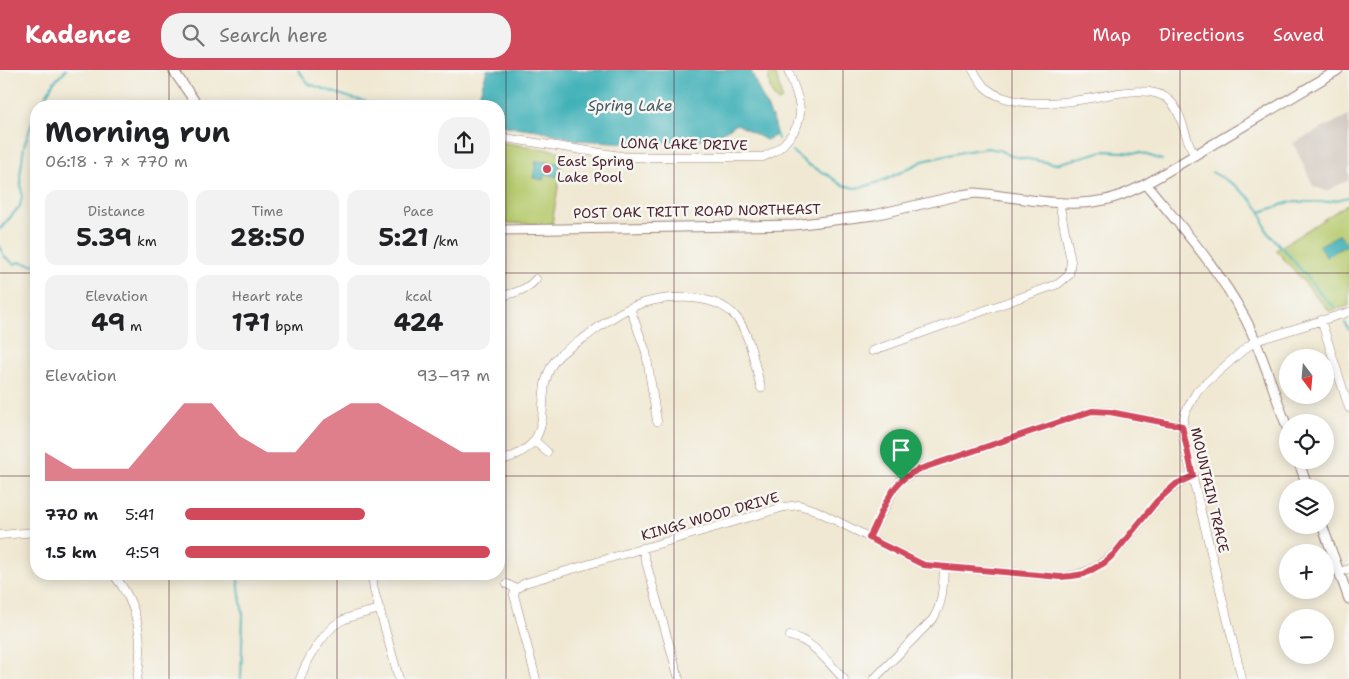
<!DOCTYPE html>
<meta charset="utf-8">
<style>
body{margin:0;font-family:"Shantell Sans",sans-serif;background:#f2f2f2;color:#202124;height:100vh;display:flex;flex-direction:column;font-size:19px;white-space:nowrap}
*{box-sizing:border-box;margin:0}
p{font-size:16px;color:#757577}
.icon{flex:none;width:28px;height:28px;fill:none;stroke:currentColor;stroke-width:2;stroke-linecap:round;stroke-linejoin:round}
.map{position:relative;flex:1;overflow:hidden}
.sheet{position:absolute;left:30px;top:30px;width:475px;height:480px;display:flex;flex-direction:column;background:#fff;border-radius:20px;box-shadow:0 2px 12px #0003}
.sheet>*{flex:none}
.needle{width:32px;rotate:164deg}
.controls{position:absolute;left:1279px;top:279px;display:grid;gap:10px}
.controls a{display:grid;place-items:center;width:55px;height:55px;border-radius:50%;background:#fff;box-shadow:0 2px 12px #0003;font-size:25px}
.pin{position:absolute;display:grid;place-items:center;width:42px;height:42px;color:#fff;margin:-51px -21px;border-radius:50% 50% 50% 0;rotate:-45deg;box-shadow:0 0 5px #0007}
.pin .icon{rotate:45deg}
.round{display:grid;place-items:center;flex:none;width:52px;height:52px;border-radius:20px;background:#f2f2f2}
.overview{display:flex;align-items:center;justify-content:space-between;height:85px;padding:0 15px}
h1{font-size:28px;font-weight:700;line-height:38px}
.figures{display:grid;grid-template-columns:repeat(3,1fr);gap:8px;height:85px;padding:5px 15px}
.figures div{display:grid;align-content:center;border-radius:12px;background:#f2f2f2;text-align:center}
.figures b{font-size:25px;font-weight:700}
.figures small{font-size:14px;font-weight:400}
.figures p{font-size:14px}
.chart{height:140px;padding:10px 15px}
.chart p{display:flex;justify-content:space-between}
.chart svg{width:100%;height:90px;margin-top:5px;fill:#d1495b;opacity:.7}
ul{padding:0 15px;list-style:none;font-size:16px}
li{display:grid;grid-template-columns:80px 60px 1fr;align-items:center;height:38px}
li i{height:12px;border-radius:6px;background:#d1495b}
header{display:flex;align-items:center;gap:30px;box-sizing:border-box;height:70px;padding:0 25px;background:#d1495b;color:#fff}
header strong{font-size:24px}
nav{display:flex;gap:28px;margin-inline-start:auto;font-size:18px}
.search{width:350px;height:45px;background:#f2f2f2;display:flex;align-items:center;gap:12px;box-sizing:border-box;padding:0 18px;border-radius:20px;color:#757577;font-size:19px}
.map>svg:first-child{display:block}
.industrial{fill:#cdc2b9}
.green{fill:#b7cb6f;stroke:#80754d}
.water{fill:#41b1b8;stroke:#466872}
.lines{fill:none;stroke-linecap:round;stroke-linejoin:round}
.stream{stroke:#41b1b8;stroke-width:2}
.minor-casing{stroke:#9d847e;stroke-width:9}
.tertiary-casing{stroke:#9d847e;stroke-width:11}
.minor{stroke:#fff;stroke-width:8}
.tertiary{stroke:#fff;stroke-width:9}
.route-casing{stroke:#fff;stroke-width:10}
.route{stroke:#d1495b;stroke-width:6}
.grid{fill:none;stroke:#4a1f2b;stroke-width:1;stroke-opacity:0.55}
.poi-dot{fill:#d1495b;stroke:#f6f6f2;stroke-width:2}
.labels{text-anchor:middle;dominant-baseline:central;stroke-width:5;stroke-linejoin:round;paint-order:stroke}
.street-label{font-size:14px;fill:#4a1f2b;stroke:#f6f6f2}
.poi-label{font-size:14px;fill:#4a1f2b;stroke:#f6f6f2;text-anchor:start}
.water-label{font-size:15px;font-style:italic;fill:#465963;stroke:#f6f6f2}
</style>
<header>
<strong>Kadence</strong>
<div class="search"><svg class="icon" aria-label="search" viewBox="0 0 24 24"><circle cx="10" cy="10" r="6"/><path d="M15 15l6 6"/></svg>Search here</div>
<nav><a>Map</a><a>Directions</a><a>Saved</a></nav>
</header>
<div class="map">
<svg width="1349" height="609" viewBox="0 0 1349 609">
<rect width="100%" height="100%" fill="#f6f6f2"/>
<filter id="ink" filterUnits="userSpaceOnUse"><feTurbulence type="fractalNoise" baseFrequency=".02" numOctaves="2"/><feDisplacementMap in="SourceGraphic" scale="10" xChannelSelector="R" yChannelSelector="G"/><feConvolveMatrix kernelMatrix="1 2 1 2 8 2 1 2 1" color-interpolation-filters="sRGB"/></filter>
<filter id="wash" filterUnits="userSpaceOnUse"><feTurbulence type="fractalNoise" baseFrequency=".0096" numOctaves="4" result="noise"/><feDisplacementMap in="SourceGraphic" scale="20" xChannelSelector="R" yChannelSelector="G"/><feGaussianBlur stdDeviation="1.12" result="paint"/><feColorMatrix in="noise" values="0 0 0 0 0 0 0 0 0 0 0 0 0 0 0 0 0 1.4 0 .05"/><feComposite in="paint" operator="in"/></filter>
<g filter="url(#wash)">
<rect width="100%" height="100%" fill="#f0e8d2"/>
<path class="industrial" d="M1349,45V110L1326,121L1314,117L1293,73Z"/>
<path class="green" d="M776,4L782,28L781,31L778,32C771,26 768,14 769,5Z
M499,72L564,82L552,154L499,153Z
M1349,133V236L1329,241L1276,180Z"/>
<path class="water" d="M487,0H751L757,16L775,54V66L766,70L737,54L719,64L696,70L648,74L577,70L538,60L499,55V36H476Z
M536,91L560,93L557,107L545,104L543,110L533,108Z
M1340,164L1347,175L1326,187L1319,176Z"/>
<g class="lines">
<path class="stream" d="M298,0L309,14L351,28L385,36
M40,36L54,12L66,0
M441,36H450
M775,60L778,69
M792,81L807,94L831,107L840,114L854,118L867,116L887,109L923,91L962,82L988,78L999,80L1011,86L1057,94L1103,81L1141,83L1162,90
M1212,102L1233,114L1249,127L1261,142L1267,162L1288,184L1325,229L1335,237
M1261,142L1290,132H1326L1349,127
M0,159L20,136L22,126L20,106L24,76L36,42
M0,176L4,186L14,194L19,192L36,195
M1345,253L1349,260
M237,504L243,545L241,609"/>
</g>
</g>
<g filter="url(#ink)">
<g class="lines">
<defs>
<path id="minor" d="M973,0C977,6 981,14 986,18C1008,37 1053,34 1079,30C1103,27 1149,12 1169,30C1183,42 1184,69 1195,85
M499,67L627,87H763C774,83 781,78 788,69C810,45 797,26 788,0
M499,227C513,223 526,221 536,209
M630,238L646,282L657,351
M1321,250L1349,338
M872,281L1058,214L1069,205L1071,191L1059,132
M535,371L547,382
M499,391C568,372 526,325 557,288C564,280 575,274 584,268C599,257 615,244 632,237C660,225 714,221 736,247C750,263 755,297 761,318
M0,465L36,462
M869,468L895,418L901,410L920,399L1092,341L1110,342L1182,356
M642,478L679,609
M1339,502L1349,499
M113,504C138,533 145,572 137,609
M372,504L374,520L399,609
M507,514L516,519
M790,566C813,570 828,593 844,609
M300,609C305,593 324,561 339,552C351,545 366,543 380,539
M536,609L514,525L516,519L525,513L784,437L799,435L815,440L924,495L1059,507C1129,504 1134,432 1193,406
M874,609L933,549C943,533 943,516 944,498
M1242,609L1183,368L1182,356L1185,343L1197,321L1242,281L1255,271L1349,242"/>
<path id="tertiary" d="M173,0L198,36
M1146,114C1182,158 1219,199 1246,250C1262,282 1275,325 1288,360
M499,160L794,155L874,145L961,125L975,123C1014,126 1060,138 1099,131C1115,129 1131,121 1146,114L1338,0
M1298,390L1308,418
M1322,455L1349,529"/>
</defs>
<use href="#minor" class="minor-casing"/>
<use href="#tertiary" class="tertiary-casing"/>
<use href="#minor" class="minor"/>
<use href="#tertiary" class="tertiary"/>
</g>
</g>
<g class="lines" filter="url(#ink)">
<defs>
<path id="route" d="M1092,341L1110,342L1182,356L1193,406L1176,414L1157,431L1114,484L1104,493L1084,504L1072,506L1060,507L924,495L869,468C878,451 887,425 900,412C906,406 913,402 920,399Z"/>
</defs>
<use href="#route" class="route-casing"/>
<use href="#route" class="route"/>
</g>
<path class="grid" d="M169,0V36M337,0V36M506,0V609M674,0V609M843,0V609M1012,0V609M1180,0V609M0,203H36M499,203H1349M0,406H36M499,406H1349M169,504V609M337,504V609"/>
<circle class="poi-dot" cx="547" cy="99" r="5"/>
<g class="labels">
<g class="street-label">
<text transform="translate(684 74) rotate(1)">LONG LAKE DRIVE</text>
<text transform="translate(697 141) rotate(-1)">POST OAK TRITT ROAD NORTHEAST</text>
<text transform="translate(1210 420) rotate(77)">MOUNTAIN TRACE</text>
<text transform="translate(710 446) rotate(-16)">KINGS WOOD DRIVE</text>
</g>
<g class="poi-label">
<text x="557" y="91">East Spring<tspan x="557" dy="16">Lake Pool</tspan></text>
</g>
<g class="water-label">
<text x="630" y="36">Spring Lake</text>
</g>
</g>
</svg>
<div class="controls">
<a><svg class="needle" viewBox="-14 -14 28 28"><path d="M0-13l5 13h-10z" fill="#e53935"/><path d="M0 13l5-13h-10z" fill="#757577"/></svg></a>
<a><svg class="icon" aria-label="locate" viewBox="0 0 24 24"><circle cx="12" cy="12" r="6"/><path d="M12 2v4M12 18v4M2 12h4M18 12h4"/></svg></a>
<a><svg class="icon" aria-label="layers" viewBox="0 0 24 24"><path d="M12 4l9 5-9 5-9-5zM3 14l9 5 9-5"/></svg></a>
<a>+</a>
<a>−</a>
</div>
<div class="pin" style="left:901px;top:410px;background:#1e9e55"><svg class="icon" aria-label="arrive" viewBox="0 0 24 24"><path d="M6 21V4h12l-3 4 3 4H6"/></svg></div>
<section class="sheet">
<div class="overview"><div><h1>Morning run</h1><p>06:18 · 7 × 770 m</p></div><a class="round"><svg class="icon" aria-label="share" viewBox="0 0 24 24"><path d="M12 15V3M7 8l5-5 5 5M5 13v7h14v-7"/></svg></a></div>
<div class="figures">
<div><p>Distance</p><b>5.39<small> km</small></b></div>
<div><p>Time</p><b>28:50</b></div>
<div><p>Pace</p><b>5:21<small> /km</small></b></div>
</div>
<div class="figures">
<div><p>Elevation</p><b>49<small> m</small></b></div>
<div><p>Heart rate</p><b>171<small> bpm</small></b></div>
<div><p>kcal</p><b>424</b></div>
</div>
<div class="chart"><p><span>Elevation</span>93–97 m</p>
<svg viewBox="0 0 160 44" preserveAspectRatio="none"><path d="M0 44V30L10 38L20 38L30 38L40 22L50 6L60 6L70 22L80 30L90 30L100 14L110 6L120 6L130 14L140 22L150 30L160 30V44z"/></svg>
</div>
<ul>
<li><b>770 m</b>5:41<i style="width:59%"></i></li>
<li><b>1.5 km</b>4:59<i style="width:100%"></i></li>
</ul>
</section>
</div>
